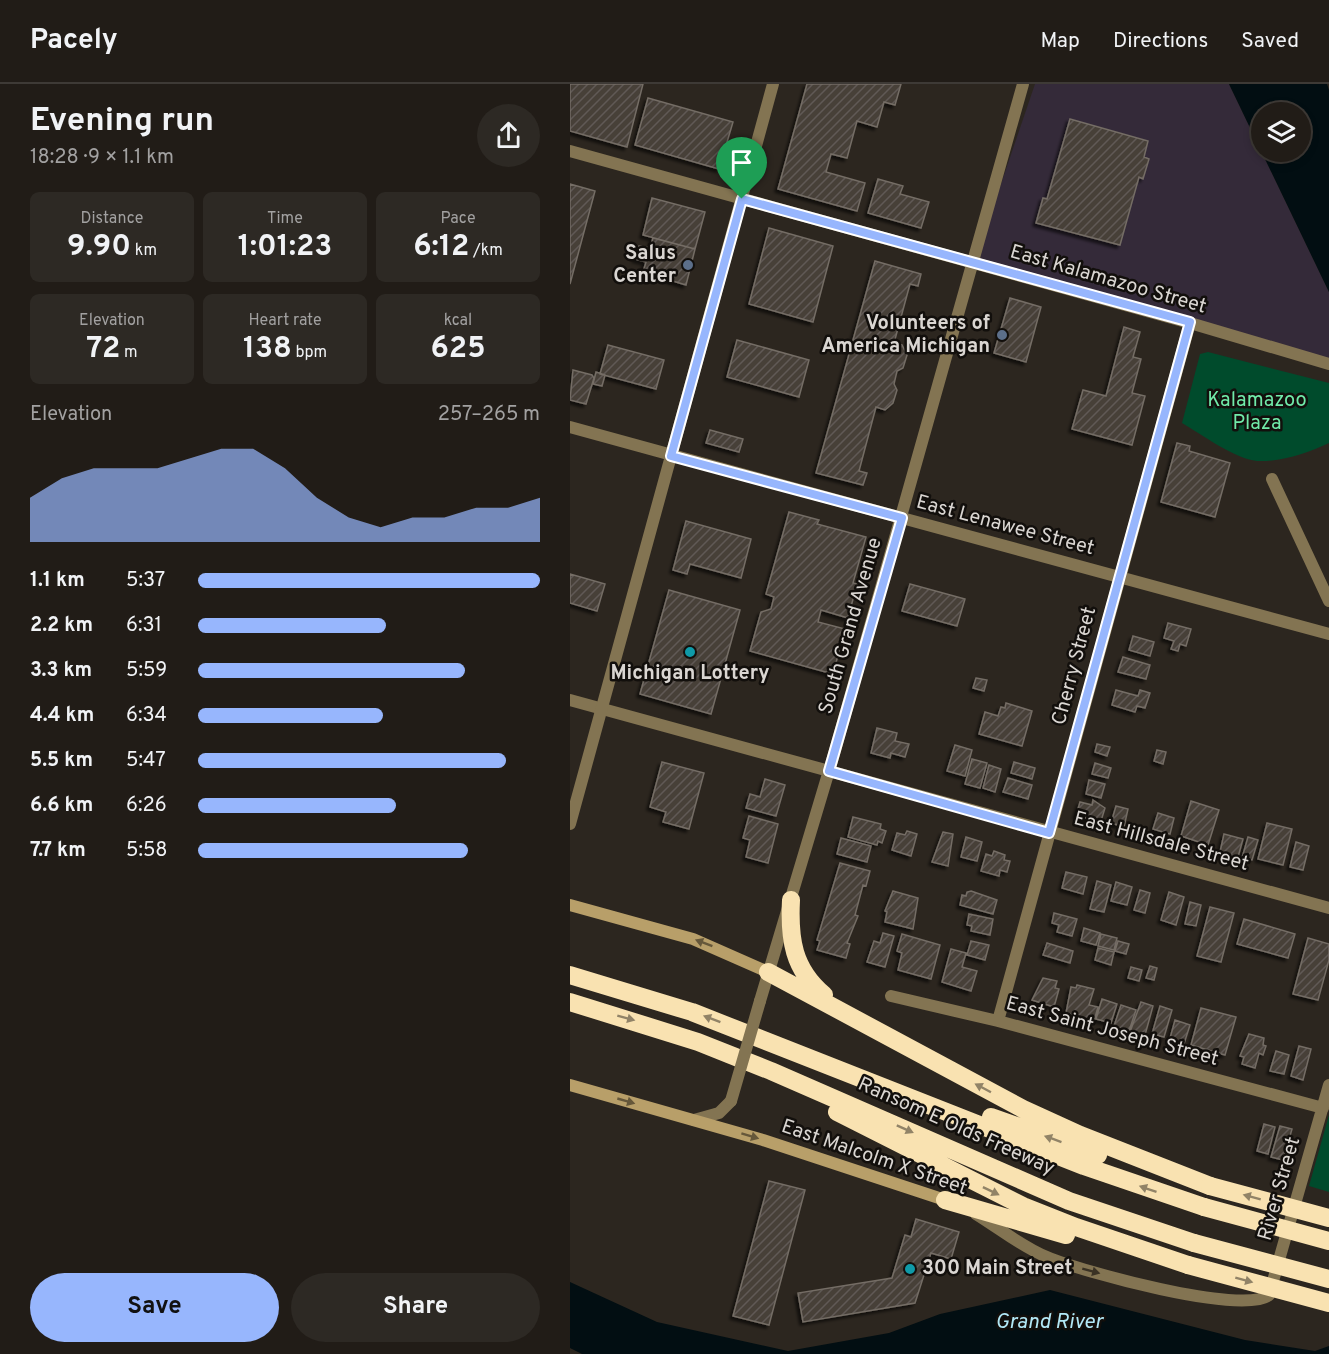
<!DOCTYPE html>
<meta charset="utf-8">
<style>
body{margin:0;font-family:Overpass,sans-serif;background:#2d2924;color:#f1f3f6;height:100vh;display:flex;flex-direction:column;font-size:22px;white-space:nowrap}
*{box-sizing:border-box;margin:0}
p{font-size:20px;color:#a2a1a1}
.icon{flex:none;width:33px;height:33px;fill:none;stroke:currentColor;stroke-width:2;stroke-linecap:round;stroke-linejoin:round}
.map{position:relative;flex:1;overflow:hidden}
.drawer{display:flex;flex-direction:column;background:#211c17;width:570px}
.drawer>*{flex:none}
.buttons{position:absolute;left:681px;top:18px;display:grid;gap:12px}
.buttons a{display:grid;place-items:center;width:60px;height:60px;border-radius:50%;background:#211c17;box-shadow:0 3px 9px #0003,0 0 0 2px #3e3a36;font-size:30px}
.pin{position:absolute;display:grid;place-items:center;width:51px;height:51px;color:#fff;margin:-62px -26px;border-radius:50% 50% 50% 0;rotate:-45deg;box-shadow:0 0 6px #0007}
.pin .icon{rotate:45deg}
.round{display:grid;place-items:center;flex:none;width:63px;height:63px;border-radius:32px;background:#2d2924}
.headline{display:flex;align-items:center;justify-content:space-between;height:102px;padding:0 30px}
h1{font-size:33px;font-weight:700;line-height:45px}
.stats{display:grid;grid-template-columns:repeat(3,1fr);gap:9px;height:102px;padding:6px 30px}
.stats div{display:grid;align-content:center;border-radius:9px;background:#2d2924;text-align:center}
.stats b{font-size:30px;font-weight:700}
.stats small{font-size:16px;font-weight:400}
.stats p{font-size:16px}
.chart{height:168px;padding:12px 30px}
.chart p{display:flex;justify-content:space-between}
.chart svg{width:100%;height:108px;margin-top:6px;fill:#97b6fd;opacity:.7}
.cta{display:flex;gap:12px;margin-top:auto;padding:12px 30px}
.cta a{flex:1;height:69px;border-radius:36px;background:#97b6fd;color:#111;font-size:24px;font-weight:700;line-height:69px;text-align:center}
.cta a+a{background:#2d2924;color:#f1f3f6}
ul{padding:0 30px;list-style:none;font-size:20px}
li{display:grid;grid-template-columns:96px 72px 1fr;align-items:center;height:45px}
li i{height:15px;border-radius:8px;background:#97b6fd}
header{display:flex;align-items:center;gap:36px;box-sizing:border-box;height:84px;padding:0 30px;background:#211c17;border-bottom:2px solid #3e3a36}
header strong{font-size:28px}
nav{display:flex;gap:33px;margin-inline-start:auto;font-size:21px}
main{display:flex;flex:1;min-height:0}
.map>svg:first-child{display:block}
.commercial{fill:#342a39}
.park{fill:#004b2c}
.water{fill:#020e12;fill-rule:evenodd}
.building{fill:url(#building-hatch);stroke:#746d65;stroke-width:1.5;filter:url(#shadow)}
.lines{fill:none;stroke-linecap:round;stroke-linejoin:round}
.minor{stroke:#837452;stroke-width:12}
.tertiary{stroke:#837452;stroke-width:12}
.secondary{stroke:#b89f69;stroke-width:12}
.motorway{stroke:#f9e2b1;stroke-width:18}
.tertiary-bridge{stroke:#837452;stroke-width:12}
.motorway-bridge{stroke:#f9e2b1;stroke-width:18}
.oneway{fill:#65573a}
.oneway2{fill:#918367}
.oneway3{fill:#3a3224}
.route-casing{stroke:#fff;stroke-width:12}
.route{stroke:#97b6fd;stroke-width:8}
.service-dot{fill:#5c6f8a;stroke:#120f0c;stroke-width:2}
.culture-dot{fill:#0f9aa8;stroke:#120f0c;stroke-width:2}
.labels{text-anchor:middle;dominant-baseline:central;stroke-width:5;stroke-linejoin:round;paint-order:stroke}
.poi-label{font-size:20px;font-weight:bold;fill:#dad6d2;stroke:#120f0c;text-anchor:end}
.street-label{font-size:20px;fill:#dad6d2;stroke:#120f0c}
.park-label{font-size:20px;fill:#70eaa9;stroke:#120f0c}
.water-label{font-size:21px;font-style:italic;fill:#b2e8f6;stroke:#120f0c}
</style>
<header>
<strong>Pacely</strong>
<nav><a>Map</a><a>Directions</a><a>Saved</a></nav>
</header>
<main>
<section class="drawer">
<div class="headline"><div><h1>Evening run</h1><p>18:28 · 9 × 1.1 km</p></div><a class="round"><svg class="icon" aria-label="share" viewBox="0 0 24 24"><path d="M12 15V3M7 8l5-5 5 5M5 13v7h14v-7"/></svg></a></div>
<div class="stats">
<div><p>Distance</p><b>9.90<small> km</small></b></div>
<div><p>Time</p><b>1:01:23</b></div>
<div><p>Pace</p><b>6:12<small> /km</small></b></div>
</div>
<div class="stats">
<div><p>Elevation</p><b>72<small> m</small></b></div>
<div><p>Heart rate</p><b>138<small> bpm</small></b></div>
<div><p>kcal</p><b>625</b></div>
</div>
<div class="chart"><p><span>Elevation</span>257–265 m</p>
<svg viewBox="0 0 160 44" preserveAspectRatio="none"><path d="M0 44V26L10 18L20 14L30 14L40 14L50 10L60 6L70 6L80 14L90 26L100 34L110 38L120 34L130 34L140 30L150 30L160 26V44z"/></svg>
</div>
<ul>
<li><b>1.1 km</b>5:37<i style="width:100%"></i></li>
<li><b>2.2 km</b>6:31<i style="width:55%"></i></li>
<li><b>3.3 km</b>5:59<i style="width:78%"></i></li>
<li><b>4.4 km</b>6:34<i style="width:54%"></i></li>
<li><b>5.5 km</b>5:47<i style="width:90%"></i></li>
<li><b>6.6 km</b>6:26<i style="width:58%"></i></li>
<li><b>7.7 km</b>5:58<i style="width:79%"></i></li>
</ul>
<div class="cta"><a>Save</a><a>Share</a></div>
</section>
<div class="map">
<svg width="759" height="1270" viewBox="0 0 759 1270">
<defs>
<pattern id="building-hatch" width="6" height="6" patternUnits="userSpaceOnUse" patternTransform="scale(1.5)"><rect width="6" height="6" fill="#463f39"/><path d="M-1 1l2-2M0 6l6-6M5 7l2-2" fill="none" stroke="#605a55"/></pattern>
<filter id="shadow"><feDropShadow dx="-3" dy="3" stdDeviation="1.5" flood-color="#0009"/></filter>
</defs>
<rect width="100%" height="100%" fill="#2c261f"/>
<path class="commercial" d="M465,0H659L759,208V280L404,179Z"/>
<path class="park" d="M638,268L759,299V359C738,369 711,378 687,377C665,375 631,350 612,339L630,270Z
M759,1031V1108L739,1102Z"/>
<path class="water" d="M659,0H757L759,6V208ZM730,28V68H692V28Z
M0,1198L87,1238L218,1267L319,1249L370,1230L480,1206L675,1256L745,1267L759,1262V1270H12L0,1264Z"/>
<path class="building" d="M0,0H73L57,63L0,47Z
M237,0H331L325,21L314,18L307,43L287,37L277,74L261,70L256,88L295,99L287,127L208,105Z
M78,14L163,38L149,85L65,61Z
M500,35L578,57L574,73L579,75L573,95L569,93L550,161L466,139L473,114L477,115Z
M308,95L333,102L330,110L359,118L351,144L298,129Z
M0,100L25,107L0,200Z
M82,114L135,128L125,165L73,151Z
M199,144L263,162L243,238L179,220Z
M83,154L125,165L116,201L73,188L76,178L65,175L69,162L80,164Z
M305,177L351,190L348,202L340,200L324,259L332,261L337,271L333,284L327,287L324,300L327,306L323,319L315,326L306,323L289,387L297,389L293,401L246,389Z
M440,214L471,223L456,278L424,269Z
M554,243L570,248L563,273L571,275L562,309L575,312L562,361L502,345L513,306L536,312Z
M167,256L239,276L229,313L157,293Z
M38,261L94,276L86,305L30,290Z
M3,286L22,291L24,294L16,320L0,316Z
M26,288L35,291L32,302L23,300Z
M140,346L173,355L169,368L136,359Z
M607,359L620,362L619,367L660,379L645,433L591,418Z
M219,428L249,436L247,440L296,453L283,499L287,500L278,534L251,526L248,538L275,545L263,590L180,567L191,528L201,525L204,513L196,510Z
M116,437L181,455L171,494L120,480L117,490L103,486Z
M0,490L35,500L27,527L0,519Z
M340,500L395,515L387,542L332,527Z
M99,506L170,526L141,630L70,610Z
M598,539L621,545L616,562L610,560L608,567L601,565L604,557L594,554Z
M563,552L584,558L580,572L559,566Z
M553,573L580,581L576,595L548,588Z
M406,594L417,596L414,607L403,604Z
M546,606L568,612L570,606L580,609L575,624L567,622L565,628L542,621Z
M436,619L462,627L452,662L409,650L415,628L428,632L431,623L435,624Z
M307,644L327,649L325,657L339,660L335,673L321,669L320,674L301,669Z
M527,660L540,663L537,672L525,668Z
M385,661L402,666L395,692L377,687Z
M587,666L596,668L593,680L584,677Z
M402,675L417,679L410,704L395,700Z
M92,678L134,689L119,745L93,738L96,728L80,723Z
M444,678L465,684L462,695L441,689Z
M525,679L541,684L538,694L522,690Z
M419,681L431,685L425,708L413,704Z
M438,694L462,701L458,715L433,708Z
M195,695L215,701L206,732L176,724L180,710L190,713Z
M519,696L535,700L531,714L516,710Z
M523,716L535,724L531,737L506,732L510,718L522,721Z
M621,717L649,726L638,761L611,752Z
M546,722L558,725L554,743L541,739Z
M588,729L604,734L600,750L583,745Z
M179,732L208,740L198,779L176,773L180,756L173,754Z
M283,733L311,740L310,745L316,747L312,759L308,757L307,761L278,753Z
M697,739L722,745L713,781L688,775Z
M337,747L347,750L341,772L322,766L327,749L335,751Z
M373,748L383,750L378,782L362,778Z
M654,750L673,755L668,773L650,768Z
M396,753L412,758L407,777L391,773Z
M678,753L688,756L682,776L672,774Z
M271,754L301,762L297,778L267,770Z
M726,758L739,762L733,786L720,783Z
M424,767L435,771L434,776L440,777L437,788L430,786L429,792L411,787L416,770L422,772Z
M270,779L300,787L296,802L293,801L285,831L288,832L277,859L280,860L276,874L247,866L250,857L247,856Z
M496,788L517,793L513,810L492,804Z
M527,797L541,801L534,828L520,825Z
M546,798L562,803L557,821L541,817Z
M570,806L580,809L575,829L564,826Z
M323,807L348,814L343,845L315,838L317,828L315,827Z
M401,807L427,816L423,830L390,821L392,811L396,812L397,808Z
M599,808L614,813L606,841L591,836Z
M620,818L631,821L626,842L615,840Z
M640,823L664,829L651,878L627,872Z
M484,829L507,835L502,852L487,848L489,841L482,839Z
M399,830L423,835L420,851L401,847L402,842L397,841Z
M674,835L725,850L718,874L667,860Z
M514,844L530,849L526,861L511,857Z
M313,849L324,852L315,883L297,878L304,857L310,859Z
M332,850L370,861L361,895L328,886L332,869L327,867Z
M531,850L547,854L544,866L528,862Z
M738,854L759,860V876L748,916L723,910Z
M401,857L419,861L415,876L397,871Z
M548,857L559,860L556,870L545,867Z
M477,859L503,867L500,879L473,871Z
M528,864L544,868L541,881L525,876Z
M381,865L396,869L392,883L407,887L401,907L372,898Z
M580,882L587,884L584,896L576,894Z
M561,883L572,886L569,897L558,894Z
M473,894L487,897L485,904L489,905L484,923L462,916Z
M507,901L524,905L519,921L528,923L524,937L496,929L501,903L506,904Z
M532,915L547,920L541,939L526,935Z
M571,918L583,922L575,951L560,948Z
M551,921L566,926L559,947L544,942Z
M590,922L602,926L594,953L582,950Z
M631,924L666,933L655,971L621,961Z
M605,936L620,941L613,963L599,958Z
M679,950L694,954L693,961L696,962L693,971L689,969L685,984L672,980L674,973L670,972Z
M729,962L741,965L733,996L721,992Z
M706,967L719,971L714,990L700,987Z
M694,1040L705,1043L698,1070L687,1067Z
M710,1042L722,1045L713,1076L701,1073Z
M199,1097L235,1106L199,1241L163,1232Z
M346,1135L389,1148L381,1175L361,1169L345,1219L233,1238L228,1209L322,1194L335,1151L341,1153Z"/>
<g class="lines">
<path class="minor" d="M101,372L203,0
M702,395L759,517
M332,434L759,550
M0,616L759,824
M321,912L428,937L753,1024
M428,937L620,239
M406,1130C429,1144 452,1163 477,1173C510,1187 673,1232 699,1211L759,1001"/>
<path class="tertiary" d="M0,67L620,239L759,280
M0,343L332,434
M0,740L101,372
M190,917L264,670L453,0
M124,1036L149,1029L161,1017"/>
<path class="secondary" d="M0,821L123,855L198,888
M0,1001L193,1056L375,1116"/>
<path class="motorway" d="M221,816C219,855 223,885 254,911
M198,888L453,1025L510,1051L640,1102
M0,891L122,928L514,1082L634,1123
M0,918L128,958L201,987L499,1117L624,1159
M267,1028L453,1122L506,1143L618,1181
M421,1033L528,1071
M375,1116L496,1151"/>
<path class="tertiary-bridge" d="M161,1017L190,917"/>
<path class="motorway-bridge" d="M640,1102L759,1134
M634,1123L759,1157
M624,1159L759,1195
M618,1181L759,1219"/>
</g>
<defs><path id="oneway-solid" d="M-6-.8H1V-3.2L6.5 0L1 3.2V.8H-6Z" transform="scale(1.5)"/></defs>
<g class="oneway">
<use href="#oneway-solid" transform="translate(134 859) rotate(-159)"/>
<use href="#oneway-solid" transform="translate(56 1017) rotate(16)"/>
<use href="#oneway-solid" transform="translate(180 1052) rotate(17)"/>
</g>
<g class="oneway2">
<use href="#oneway-solid" transform="translate(56 934) rotate(15)"/>
<use href="#oneway-solid" transform="translate(142 935) rotate(-159)"/>
<use href="#oneway-solid" transform="translate(413 1004) rotate(-152)"/>
<use href="#oneway-solid" transform="translate(335 1045) rotate(24)"/>
<use href="#oneway-solid" transform="translate(483 1055) rotate(-160)"/>
<use href="#oneway-solid" transform="translate(578 1105) rotate(-161)"/>
<use href="#oneway-solid" transform="translate(421 1107) rotate(26)"/>
<use href="#oneway-solid" transform="translate(682 1113) rotate(-165)"/>
<use href="#oneway-solid" transform="translate(674 1196) rotate(15)"/>
</g>
<use class="oneway3" href="#oneway-solid" transform="translate(521 1187) rotate(15)"/>
<g class="lines">
<defs>
<path id="route" d="M172,115L620,238L479,749L259,687L332,434L101,372Z"/>
</defs>
<use href="#route" class="route-casing"/>
<use href="#route" class="route"/>
</g>
<g class="service-dot">
<circle cx="118" cy="181" r="6"/>
<circle cx="432" cy="251" r="6"/>
</g>
<g class="culture-dot">
<circle cx="120" cy="568" r="6"/>
<circle cx="340" cy="1185" r="6"/>
</g>
<g class="labels">
<g class="poi-label">
<text x="106" y="170">Salus<tspan x="106" dy="23">Center</tspan></text>
<text x="420" y="240">Volunteers of<tspan x="420" dy="23">America Michigan</tspan></text>
<text x="120" y="590" text-anchor="middle">Michigan Lottery</text>
<text x="352" y="1185" text-anchor="start">300 Main Street</text>
</g>
<g class="street-label">
<text transform="translate(538 196) rotate(16)">East Kalamazoo Street</text>
<text transform="translate(435 442) rotate(15)">East Lenawee Street</text>
<text transform="translate(281 542) rotate(-74)">South Grand Avenue</text>
<text transform="translate(505 582) rotate(-75)">Cherry Street</text>
<text transform="translate(591 758) rotate(15)">East Hillsdale Street</text>
<text transform="translate(542 948) rotate(15)">East Saint Joseph Street</text>
<text transform="translate(386 1043) rotate(24)">Ransom E Olds Freeway</text>
<text transform="translate(304 1074) rotate(19)">East Malcolm X Street</text>
<text transform="translate(710 1105) rotate(-74)">River Street</text>
</g>
<g class="park-label">
<text x="687" y="317">Kalamazoo<tspan x="687" dy="23">Plaza</tspan></text>
</g>
<g class="water-label">
<text x="479" y="1238">Grand River</text>
</g>
</g>
</svg>
<div class="buttons">
<a><svg class="icon" aria-label="layers" viewBox="0 0 24 24"><path d="M12 4l9 5-9 5-9-5zM3 14l9 5 9-5"/></svg></a>
</div>
<div class="pin" style="left:172px;top:115px;background:#1e9e55"><svg class="icon" aria-label="arrive" viewBox="0 0 24 24"><path d="M6 21V4h12l-3 4 3 4H6"/></svg></div>
</div>
</main>
